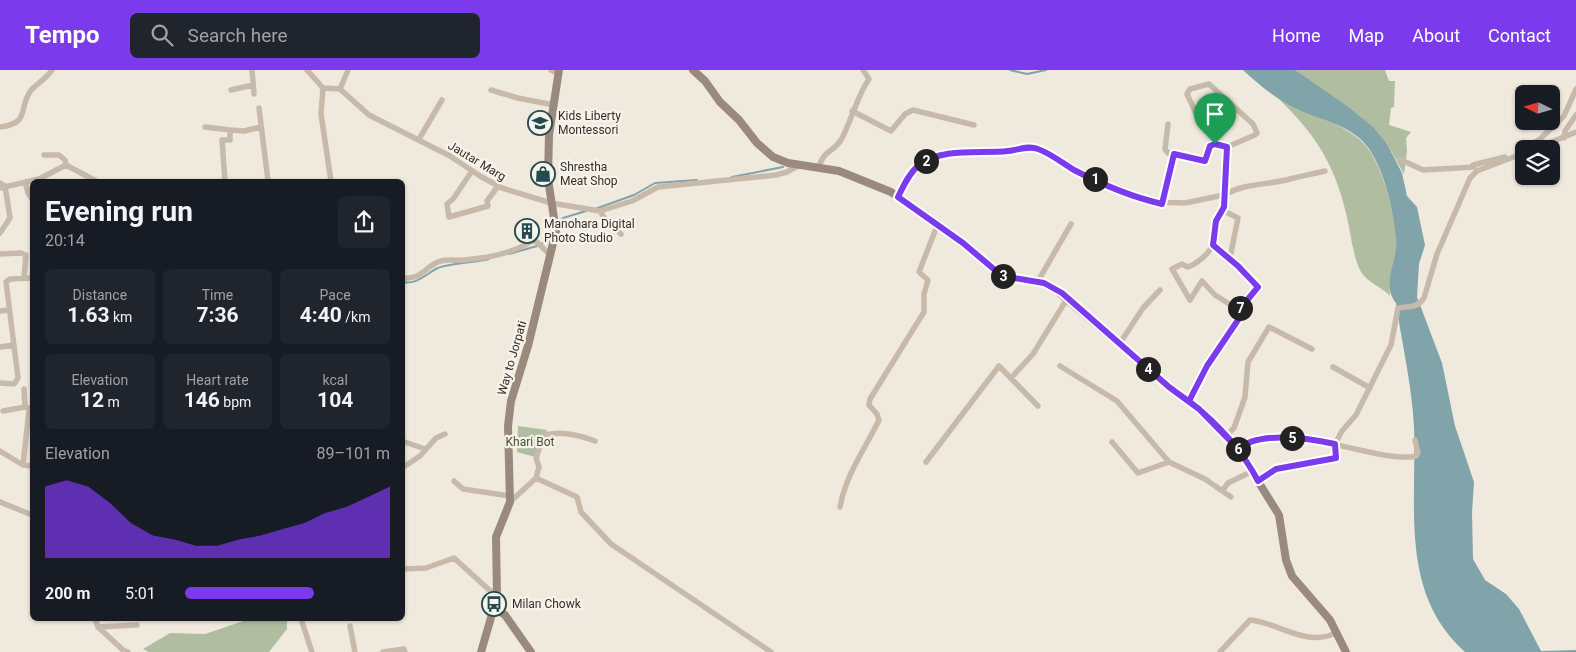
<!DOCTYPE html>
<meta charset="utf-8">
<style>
body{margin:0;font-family:Roboto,sans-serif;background:#20242c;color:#f1f3f6;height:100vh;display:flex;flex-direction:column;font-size:19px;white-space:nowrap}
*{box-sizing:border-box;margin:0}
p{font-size:16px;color:#9ea1a6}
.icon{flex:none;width:28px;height:28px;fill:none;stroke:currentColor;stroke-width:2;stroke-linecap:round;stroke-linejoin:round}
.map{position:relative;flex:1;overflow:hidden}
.panel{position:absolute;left:30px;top:109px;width:375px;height:442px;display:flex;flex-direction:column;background:#171b24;border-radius:8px;box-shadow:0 1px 4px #0004}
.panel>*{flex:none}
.needle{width:32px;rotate:275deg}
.controls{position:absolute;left:1515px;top:15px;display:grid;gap:10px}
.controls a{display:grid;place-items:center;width:45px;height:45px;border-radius:8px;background:#171b24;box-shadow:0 1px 4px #0004;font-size:25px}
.pin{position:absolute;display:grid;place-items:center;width:42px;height:42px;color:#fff;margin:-51px -21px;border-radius:50% 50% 50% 0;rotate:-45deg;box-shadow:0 0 5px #0007}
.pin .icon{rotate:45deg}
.km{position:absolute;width:25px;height:25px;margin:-12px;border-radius:50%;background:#222;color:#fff;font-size:14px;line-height:25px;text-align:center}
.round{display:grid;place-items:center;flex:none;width:52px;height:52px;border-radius:8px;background:#20242c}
.overview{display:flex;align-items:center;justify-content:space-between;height:85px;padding:0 15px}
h1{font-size:28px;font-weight:700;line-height:38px}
.metrics{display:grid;grid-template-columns:repeat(3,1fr);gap:8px;height:85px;padding:5px 15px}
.metrics div{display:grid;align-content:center;border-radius:8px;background:#20242c;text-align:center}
.metrics b{font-size:21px;font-weight:700}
.metrics small{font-size:14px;font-weight:400}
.metrics p{font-size:14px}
.chart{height:140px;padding:10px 15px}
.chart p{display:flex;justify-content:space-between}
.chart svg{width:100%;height:90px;margin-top:5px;fill:#7c3aed;opacity:.7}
ul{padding:0 15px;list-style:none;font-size:16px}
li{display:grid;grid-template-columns:80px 60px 1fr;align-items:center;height:38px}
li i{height:12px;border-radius:6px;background:#7c3aed}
header{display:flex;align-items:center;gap:30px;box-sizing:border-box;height:70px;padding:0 25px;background:#7c3aed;color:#fff}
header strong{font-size:24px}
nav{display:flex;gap:28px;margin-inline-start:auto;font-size:18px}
.search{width:350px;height:45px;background:#20242c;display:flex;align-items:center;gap:12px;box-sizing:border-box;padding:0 18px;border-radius:8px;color:#9ea1a6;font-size:19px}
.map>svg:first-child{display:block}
.green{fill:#b0bda0}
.water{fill:#80a4aa}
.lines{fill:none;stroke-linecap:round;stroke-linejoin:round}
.stream{stroke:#80a4aa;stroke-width:2}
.street{stroke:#c7baab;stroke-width:5.5}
.secondary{stroke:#9a8a7d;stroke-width:8}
.route-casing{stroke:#fff;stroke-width:10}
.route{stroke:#7c3aed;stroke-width:6}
.labels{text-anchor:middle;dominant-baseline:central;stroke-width:4.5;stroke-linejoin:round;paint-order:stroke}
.poi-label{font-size:12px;fill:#352e2a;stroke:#f8f3ea;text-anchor:start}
.street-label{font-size:12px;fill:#352e2a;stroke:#f8f3ea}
.park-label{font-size:12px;fill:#425130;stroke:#f8f3ea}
</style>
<header>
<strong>Tempo</strong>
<div class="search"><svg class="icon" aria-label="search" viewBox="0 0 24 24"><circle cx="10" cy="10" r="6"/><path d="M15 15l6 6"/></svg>Search here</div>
<nav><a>Home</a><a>Map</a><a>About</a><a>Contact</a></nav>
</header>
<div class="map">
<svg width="1576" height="582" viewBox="0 0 1576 582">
<rect width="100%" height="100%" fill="#f0e9de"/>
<path class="green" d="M1295,0H1385L1389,11H1395L1394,37L1391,38L1389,55L1411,62L1406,68L1407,81L1404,104L1387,74Z
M1277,27C1299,41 1325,46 1346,60C1352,64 1359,68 1364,74C1381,90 1396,147 1397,170C1397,190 1388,207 1390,226C1382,217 1368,213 1361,202C1352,185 1351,162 1346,143C1334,92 1314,63 1277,27Z
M518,356L547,360L539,388L517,382Z
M249,549L287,550V559L269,582H149L143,579L170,563L205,564Z"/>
<path class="water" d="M1243,0H1295L1347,36L1373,57L1387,74L1402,103L1407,126L1417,137L1425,175L1419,194L1417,227L1442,293L1455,356L1474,412L1472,443L1473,489L1485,510L1506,524L1519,539L1541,581L1576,580V582H1465C1399,523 1417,436 1414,357C1412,316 1402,274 1396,233C1380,214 1399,190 1396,168C1394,141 1383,95 1366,75C1349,54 1317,49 1295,38C1276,29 1258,14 1243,0Z"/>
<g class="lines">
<path class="stream" d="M1010,0L1027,4L1046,0
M732,107L783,97
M595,139L634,125L655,113L697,110
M557,154L563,148L586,141
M542,174L552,160
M509,184L537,176
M402,212C418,215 425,204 438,198C445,194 478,192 489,189"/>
<path class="street" d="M252,0L254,24
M307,0L323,18L340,19L369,45L450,86L480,106L502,118L551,133L600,141L632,131L658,117L776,105L787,102L801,94
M551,0L559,4
M323,18L321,44L331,111
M340,19L348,0
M231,20L253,15
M491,20L518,28L554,35
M259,38L268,111
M852,41L891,61L905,44L913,40L974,55
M1168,54L1165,79L1168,83L1205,91L1213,74L1227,77
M0,57C32,53 17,37 32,19C39,12 47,8 52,0
M205,57L230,60
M1564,68L1565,61L1576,45
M419,69L442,30
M1534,79L1576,62
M1518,82L1540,69L1564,46L1576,19
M1399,89L1423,100L1474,97
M66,95L96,111
M1473,95L1505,87
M819,97C824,79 833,83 841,70C852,50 856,28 869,9L863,0
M472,101L453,129L447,134L449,147L488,136L487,131L498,116
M225,111L222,70H230V60L244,61L261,57
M25,112L28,123L32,129
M0,113L5,116L10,148L0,163
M0,118L39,109L66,95L65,90L59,85H44
M898,127C903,117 910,102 919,95C944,77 982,86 1010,81C1020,80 1027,77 1037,78L1084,104L1154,132L1185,133L1224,125L1227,77L1255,65L1257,63L1253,54L1209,14L1190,19L1187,24L1199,50H1204L1235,39
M1162,134L1173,84
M600,141L605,149L621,164
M1213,175L1230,188L1238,148L1222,140
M0,184L21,183L26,185L24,207
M402,208C424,210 425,195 441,191C448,189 457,191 464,190C486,188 514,183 532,171L537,172L550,185
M1038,211L1071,154
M1239,240L1215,225L1202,211L1190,230L1172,199L1182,194L1187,197C1196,195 1210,183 1213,174C1215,166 1213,158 1216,150C1221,141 1225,136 1224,125C1245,113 1267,115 1290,109C1301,106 1313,104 1325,101
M0,241L9,240
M1120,273L1143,238L1160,220
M0,277L14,275
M1060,296L1117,331L1169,392L1205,409L1231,427
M1333,297L1370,318
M1011,308L1033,284L1067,229
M0,313L14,314L18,308L6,212L10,209L32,208
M24,319L25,337L32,339
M1189,331L1207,296L1241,247L1242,244L1239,240L1258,217L1230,188
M3,341L25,337
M1226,366L1234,358L1245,327L1248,292L1269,257L1312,279
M402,371L425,379
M1112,372L1138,403L1169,392
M1238,379C1277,346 1362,389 1410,387L1416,386L1418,383L1415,370
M0,381L23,395L32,396
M926,392L999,296L1038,336
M23,395L29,340
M402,398L420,386L436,368L445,364
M536,408L577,427L581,442L611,474L771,582
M454,411L463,419L510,426
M1258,411L1275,399L1336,388L1335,374L1342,361L1356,345L1391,275L1398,238C1408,236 1417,239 1424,228L1437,184L1470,108L1477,101L1524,83
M1223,420L1228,413L1253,401
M0,432L32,445
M510,432L536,408L539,397L536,388L543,366C559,360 579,365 595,371
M840,437C846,404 865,379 879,350L877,344L869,335L870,329L924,242V224L928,210L919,202L937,156
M402,499L426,498L454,488L497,527
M95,549L98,557L123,580L128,582
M301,549L312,582
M350,556L355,582
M98,557L137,555
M383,582L404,579L405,582
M1220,582L1250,550C1278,552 1308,579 1337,562"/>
<path class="secondary" d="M693,0L705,11L720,32L739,50L757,73L773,87L788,93L839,101L891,122L963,173L1002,206L1038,211L1055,219L1169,317L1199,339L1238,379L1279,445L1286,490L1292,506L1330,550L1346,582
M495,538L505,545L531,582
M481,582L497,527L496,467L510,432L508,356L511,331L528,276L556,161L548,109L549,65L559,0"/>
</g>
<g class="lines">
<defs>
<path id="route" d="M1215,74L1210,76L1205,91L1174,84L1162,134C1132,127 1101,114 1074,100C1062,93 1050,83 1038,79C1028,75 1018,80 1008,81C981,84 942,77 919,95C909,103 903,117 898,127L963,173L1002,206L1044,213L1062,223L1169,317L1199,339L1238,379C1259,361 1308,368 1335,374L1336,388L1276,399L1258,411C1242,380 1217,353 1189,331L1207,296L1240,247L1242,244L1239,240L1258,217L1238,196L1213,175L1216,151L1224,137L1227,77L1215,74"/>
</defs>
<use href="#route" class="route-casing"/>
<use href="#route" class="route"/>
</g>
<defs>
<symbol id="school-ring" viewBox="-11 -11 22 22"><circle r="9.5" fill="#f8f3ea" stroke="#234b52" stroke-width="1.5"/><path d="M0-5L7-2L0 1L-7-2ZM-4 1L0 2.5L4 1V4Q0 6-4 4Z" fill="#234b52"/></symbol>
<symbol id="shop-ring" viewBox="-11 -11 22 22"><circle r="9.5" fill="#f8f3ea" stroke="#234b52" stroke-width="1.5"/><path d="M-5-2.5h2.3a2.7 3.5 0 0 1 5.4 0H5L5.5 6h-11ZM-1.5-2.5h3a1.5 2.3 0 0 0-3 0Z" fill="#234b52"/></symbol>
<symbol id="building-ring" viewBox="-11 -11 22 22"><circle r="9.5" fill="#f8f3ea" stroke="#234b52" stroke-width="1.5"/><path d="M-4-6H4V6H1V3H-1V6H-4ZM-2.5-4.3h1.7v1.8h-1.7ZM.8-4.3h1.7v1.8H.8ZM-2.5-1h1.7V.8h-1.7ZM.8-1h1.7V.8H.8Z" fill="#234b52"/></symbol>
<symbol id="bus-ring" viewBox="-11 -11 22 22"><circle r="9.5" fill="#f8f3ea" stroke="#234b52" stroke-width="1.5"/><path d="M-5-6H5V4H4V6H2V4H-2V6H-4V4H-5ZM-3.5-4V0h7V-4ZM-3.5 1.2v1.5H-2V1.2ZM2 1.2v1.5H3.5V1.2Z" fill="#234b52"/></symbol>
</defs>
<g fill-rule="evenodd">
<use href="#school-ring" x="526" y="39" width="28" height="28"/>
<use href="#shop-ring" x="529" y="90" width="28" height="28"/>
<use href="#building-ring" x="513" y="147" width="28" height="28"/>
<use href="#bus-ring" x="480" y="520" width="28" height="28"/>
</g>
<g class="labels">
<g class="poi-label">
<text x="558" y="46">Kids Liberty<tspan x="558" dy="14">Montessori</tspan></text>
<text x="560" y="97">Shrestha<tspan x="560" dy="14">Meat Shop</tspan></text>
<text x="544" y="154">Manohara Digital<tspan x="544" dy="14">Photo Studio</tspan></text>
<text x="512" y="534">Milan Chowk</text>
</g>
<g class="street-label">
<text transform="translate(477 91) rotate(31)">Jautar Marg</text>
<text transform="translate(512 288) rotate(-74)">Way to Jorpati</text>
</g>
<g class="park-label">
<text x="530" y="372">Khari Bot</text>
</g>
</g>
</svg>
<div class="controls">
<a><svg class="needle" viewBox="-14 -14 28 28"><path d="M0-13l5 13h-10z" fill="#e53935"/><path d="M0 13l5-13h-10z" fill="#9ea1a6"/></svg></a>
<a><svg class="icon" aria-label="layers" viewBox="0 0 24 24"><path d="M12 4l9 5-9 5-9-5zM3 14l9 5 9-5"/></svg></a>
</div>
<div class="pin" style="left:1215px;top:74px;background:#1e9e55"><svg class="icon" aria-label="arrive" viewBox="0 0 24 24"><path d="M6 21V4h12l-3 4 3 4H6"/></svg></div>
<b class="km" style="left:1095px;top:109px">1</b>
<b class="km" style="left:926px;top:91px">2</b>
<b class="km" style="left:1003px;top:206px">3</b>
<b class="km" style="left:1148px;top:299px">4</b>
<b class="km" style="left:1292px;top:368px">5</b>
<b class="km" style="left:1238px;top:379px">6</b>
<b class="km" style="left:1240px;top:238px">7</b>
<section class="panel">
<div class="overview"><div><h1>Evening run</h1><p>20:14</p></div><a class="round"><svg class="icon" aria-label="share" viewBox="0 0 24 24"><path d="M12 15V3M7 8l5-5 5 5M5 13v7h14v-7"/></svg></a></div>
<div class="metrics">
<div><p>Distance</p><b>1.63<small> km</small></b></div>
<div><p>Time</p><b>7:36</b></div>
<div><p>Pace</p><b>4:40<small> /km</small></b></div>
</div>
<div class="metrics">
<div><p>Elevation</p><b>12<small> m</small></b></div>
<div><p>Heart rate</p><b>146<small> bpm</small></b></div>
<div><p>kcal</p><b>104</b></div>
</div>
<div class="chart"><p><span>Elevation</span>89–101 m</p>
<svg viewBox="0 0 160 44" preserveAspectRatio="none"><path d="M0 44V9L10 6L20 9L30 17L40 27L50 33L60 35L70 38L80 38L90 35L100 33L110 30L120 27L130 22L140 19L150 14L160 9V44z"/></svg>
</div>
<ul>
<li><b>200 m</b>5:01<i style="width:63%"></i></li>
</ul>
</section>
</div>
